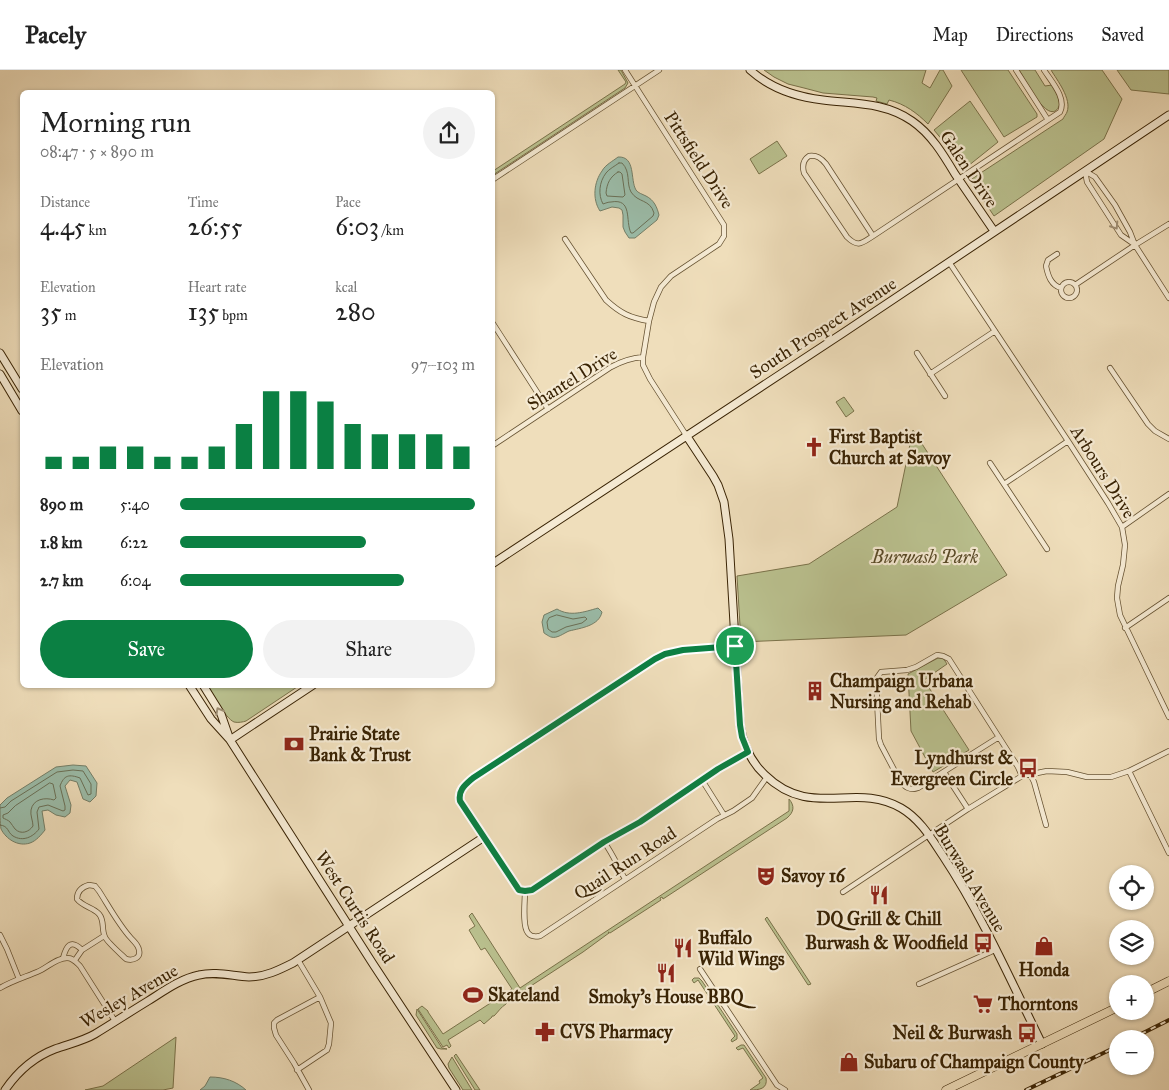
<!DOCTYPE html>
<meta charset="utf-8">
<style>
body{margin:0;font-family:"IM FELL Great Primer",serif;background:#f2f2f2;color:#222;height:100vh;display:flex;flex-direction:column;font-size:19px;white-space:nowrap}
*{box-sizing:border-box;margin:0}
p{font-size:16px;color:#767676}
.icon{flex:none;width:28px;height:28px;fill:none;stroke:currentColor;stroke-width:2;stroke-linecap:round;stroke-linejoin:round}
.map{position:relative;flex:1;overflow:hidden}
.drawer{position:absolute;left:20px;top:20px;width:475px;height:598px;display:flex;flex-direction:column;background:#fff;border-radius:8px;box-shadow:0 1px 4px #0004}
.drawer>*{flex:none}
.fabs{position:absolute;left:1109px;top:795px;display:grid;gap:10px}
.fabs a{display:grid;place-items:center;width:45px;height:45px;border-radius:50%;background:#fff;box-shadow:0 1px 4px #0004;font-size:25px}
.pin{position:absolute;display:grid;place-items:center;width:42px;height:42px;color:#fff;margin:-21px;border:2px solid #fff;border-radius:50%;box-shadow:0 1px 5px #0007}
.round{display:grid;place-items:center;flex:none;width:52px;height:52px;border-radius:26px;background:#f2f2f2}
.overview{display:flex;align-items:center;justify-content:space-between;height:85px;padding:0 20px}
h1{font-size:28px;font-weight:600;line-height:38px}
.stats{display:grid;grid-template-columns:repeat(3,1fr);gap:8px;height:85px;padding:5px 20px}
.stats div{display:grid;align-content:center}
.stats b{font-size:25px;font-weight:600}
.stats small{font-size:14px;font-weight:400}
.stats p{font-size:14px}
.chart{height:140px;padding:10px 20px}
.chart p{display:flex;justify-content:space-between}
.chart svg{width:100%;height:90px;margin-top:5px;stroke:#0b8043;stroke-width:6}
.cta{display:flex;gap:10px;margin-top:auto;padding:10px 20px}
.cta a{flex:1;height:58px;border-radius:30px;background:#0b8043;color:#fff;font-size:20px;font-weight:600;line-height:58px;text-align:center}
.cta a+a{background:#f2f2f2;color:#222}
ul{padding:0 20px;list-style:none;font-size:16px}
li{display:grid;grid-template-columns:80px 60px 1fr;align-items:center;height:38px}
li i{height:12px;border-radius:6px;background:#0b8043}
header{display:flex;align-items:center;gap:30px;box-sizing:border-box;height:70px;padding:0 25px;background:#fff;border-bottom:1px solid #e0e0e0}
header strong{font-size:24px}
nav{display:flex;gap:28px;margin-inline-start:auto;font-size:18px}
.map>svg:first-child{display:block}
.green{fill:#bac18f;stroke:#7a724a}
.water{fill:#9bbdaa;stroke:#747f68}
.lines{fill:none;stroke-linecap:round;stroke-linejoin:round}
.shore{stroke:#6a7057;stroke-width:1}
.street-casing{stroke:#665232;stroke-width:6}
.secondary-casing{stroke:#392304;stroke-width:9}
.primary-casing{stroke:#392304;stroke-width:9}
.street{stroke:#f5ead3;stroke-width:4.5}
.secondary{stroke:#f5ead3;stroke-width:7}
.primary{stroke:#efdebb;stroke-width:8}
.rail-casing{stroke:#392304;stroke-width:4}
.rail{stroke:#f5ead3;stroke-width:2;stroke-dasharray:5.5;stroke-linecap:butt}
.oneway{stroke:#a09076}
.route-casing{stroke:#fff;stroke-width:10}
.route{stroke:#0b8043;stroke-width:6}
.labels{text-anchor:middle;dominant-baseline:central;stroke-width:4.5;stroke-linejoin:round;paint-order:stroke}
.street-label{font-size:18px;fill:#392304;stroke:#f5ead3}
.poi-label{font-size:18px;font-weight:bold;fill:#392304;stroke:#f5ead3;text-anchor:start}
.park-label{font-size:18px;font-style:italic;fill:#594a27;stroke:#f5ead3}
</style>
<header>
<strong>Pacely</strong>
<nav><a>Map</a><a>Directions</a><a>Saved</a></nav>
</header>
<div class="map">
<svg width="1169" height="1020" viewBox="0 0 1169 1020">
<rect width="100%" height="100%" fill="#efdebb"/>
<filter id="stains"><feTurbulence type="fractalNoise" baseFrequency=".004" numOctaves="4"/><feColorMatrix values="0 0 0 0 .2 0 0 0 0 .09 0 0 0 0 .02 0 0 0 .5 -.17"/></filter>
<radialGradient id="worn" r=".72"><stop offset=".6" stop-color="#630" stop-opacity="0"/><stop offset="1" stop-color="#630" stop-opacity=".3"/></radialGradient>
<path class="green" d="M618,0H621L628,13L625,18L493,105V101L625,14L626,12Z
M764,0H926L922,13L930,18L940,0H943L952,16L928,54C917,43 905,34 889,30L887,34L876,31L877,28L873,27L823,23L804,18L788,14L774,7Z
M961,0H1008L1037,44V47L1004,67Z
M1019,0H1035L1045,16L1052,15L1058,26L1060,34C1050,61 1025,9 1019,0Z
M1051,0H1102L1122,29L1104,69L994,146L970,110L1063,49C1063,48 1067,43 1067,42C1072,29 1057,10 1051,0Z
M1117,0H1169V24L1131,20Z
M970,31L998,72L963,100L944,72L934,60Z
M777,71L787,86L759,104L750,89Z
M844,327L854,341L846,347L836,332Z
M913,360L1007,505L906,565L741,572L737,506L809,494L897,437Z
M938,588H943L947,594L924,610L969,680L959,686L957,682L950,687L952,691L933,702L911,661L908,604Z
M207,615H300L246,651C243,652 238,653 234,652C225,648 213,624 207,615Z
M789,729C795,736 794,742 787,748L663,829L662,827L660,828L661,830L610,863L608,862L609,863L583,882L517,925H514C512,929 509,930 506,934C501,937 498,942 494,946H492V947L484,954L480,950L448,970L451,976L449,978L447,975L443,977L418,939L422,936L428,941V942L443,964L512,919L485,878L481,880L469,860L475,856L469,846L472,843L520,918L789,741Z
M767,847L811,914L808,915L765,849Z
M694,908H699L702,911L737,964V969L732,972L731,970L735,966L698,910L694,913L692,910Z
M417,939L442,978L447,979H441L437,978L416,945Z
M176,967L173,1018L163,1020H85L103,1016Z
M741,975H744L766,1008C768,1019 759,1020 750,1020L760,1013L759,1011L763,1008L743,978L738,980L736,978Z
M456,984L480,1020H475L454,986Z
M452,987L472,1020H463L449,998L448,994Z"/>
<path class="water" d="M618,87C636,86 630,110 636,120C638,123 642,124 646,126C654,130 657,137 659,145L657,150L635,168H629L625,162L623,157V145L622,140L619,138L612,137L600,141C592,129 594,112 602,101C605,95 613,91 618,87Z
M598,538L602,542C599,556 581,558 569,561C564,563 557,569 551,567C550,567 544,563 544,563L542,552L544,545L557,539C570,547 584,542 598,538Z
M73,695L86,696L97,713L96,726L90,732L83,729L77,712L70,710L65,716L71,735L70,743L65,747L56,745L48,740L42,741L45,760C41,765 36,771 30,773C18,777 6,769 1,759C0,753 0,742 0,735L7,728L56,697Z
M210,1007C224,1007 236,1011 246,1020H200L205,1016Z"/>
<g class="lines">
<path class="shore" d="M619,93H622C631,102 626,113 631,122C638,133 650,129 654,143L653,146L633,163H631C625,151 633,128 611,132C608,132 606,133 603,134C598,125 599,112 606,103C609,99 615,96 619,93Z
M618,102H620L622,104L625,125L623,127L607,126L606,123C607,113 610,107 618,102Z
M557,545L573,549L585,547L587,549L582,553L566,557L556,562H552L548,559L547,552L549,548Z
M50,713L53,714L56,728L54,730C45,727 33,729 31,740C30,745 33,751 33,756C29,762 21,765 15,759C13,757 12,754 10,752C8,750 5,749 3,748V745L8,743L15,736Z
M0,738L5,737L11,731L57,702L73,700L83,701L91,714V724L88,725L80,708C69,704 64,705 60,716L65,736V740L63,741L48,735L39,737L37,742L39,759C33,767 23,772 13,766C7,762 9,756 0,755"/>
<defs>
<path id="street" d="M625,0L724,155V166L719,174L671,206L661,217L654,232L649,251L643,287V295L650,309L686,365
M1016,0L1048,50
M809,86C817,85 821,88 826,94L873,166C862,173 858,178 847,167L804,103C802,96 803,90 809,86Z
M1085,101L1095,107L1115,135L1130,162L1135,175L1169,228
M1085,101L1087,112L1121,165L1134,174
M492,110L659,0
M873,166L1060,42C1067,28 1051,11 1044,0
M565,169L606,230C620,243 630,248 649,251
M1057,184L1048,190L1046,196C1048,206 1051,215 1061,218
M949,192L1068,371L1108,433L1122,457L1125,475L1123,495L1118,516L1117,528L1120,545L1169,647
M1061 220a8 8 0 1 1 16 0a8 8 0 1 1-16 0Z
M1075,215L1135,175L1169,154
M492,252L548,339
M917,283L945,326
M1110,298L1148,354L1155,361L1169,369
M930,304L995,261
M492,376L611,297C622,291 631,288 643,287
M990,393L1047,479
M1004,414L1068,371
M1122,457L1169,424
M1125,558L1169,528
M735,576L683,580L665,584L655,589L473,708C464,715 458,719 460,731L519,820L525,821L532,820L604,772L640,752L718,699L748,682
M999,667L918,718C910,721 905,717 900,711L881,675L879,669L876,609L881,602L907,600L916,597L937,585L943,586L949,589L1018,697L1022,706
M1129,701L1169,783
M944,702L968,739
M1030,704L1034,712L1046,755
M702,710L724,745
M604,772C613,784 618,797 625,809
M89,815L95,816L99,821C108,835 119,855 130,867C133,871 138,874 139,880C141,888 133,891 126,889C122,885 107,872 105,867C101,859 105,851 99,844C93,837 83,837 77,829C77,821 82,817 89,815Z
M525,821C525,830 522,856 528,863C531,867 535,867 540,866L717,749L733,741L752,728L767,707
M843,822L968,739L1022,706L1047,701L1067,702L1087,707H1111L1129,701L1169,681
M0,865L7,879L19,909
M63,888C66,877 70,868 82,880
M75,890L82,880L104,866
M700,899L777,1015L785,1020
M919,914L995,880
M0,918C12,911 25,907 37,902C47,898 56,888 67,888C73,888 76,892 80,896L115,951
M297,1000L327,980L329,974L331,953L320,927L298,890
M309,1020L294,993L276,965L274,958V953L277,950L320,927"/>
<path id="secondary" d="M750,0C770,18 797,27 823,30C854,34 885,32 912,51C931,64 943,84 955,104C968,123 981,142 994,161
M0,283L22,319
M0,304L22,341
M686,365L713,406L718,415L724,432L729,469L740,655C743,674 751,692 765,705C811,750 855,711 901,738C920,749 931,768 943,786C982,845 1011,911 1042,974
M492,494L843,263L1169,45
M189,615L211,649L230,670L373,894L456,1020
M203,615L221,644L229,667
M230,670L245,660L313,615
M5,1020C18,1001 34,987 55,979C69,974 83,971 95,964C113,953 130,942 148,931C164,921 180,909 199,905C216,901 232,906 249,907C265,907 279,900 293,893L484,767"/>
<path id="primary" d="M1145,923L1169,911
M946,1020L1118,937"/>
</defs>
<use href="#street" class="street-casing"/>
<use href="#secondary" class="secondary-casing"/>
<use href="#primary" class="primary-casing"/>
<use href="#street" class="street"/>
<use href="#secondary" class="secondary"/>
<use href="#primary" class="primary"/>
<defs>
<path id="rail" d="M1131,969L1169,950
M1026,1020L1118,976"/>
</defs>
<use href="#rail" class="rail-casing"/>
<use href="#rail" class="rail"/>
</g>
<defs><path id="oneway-chevron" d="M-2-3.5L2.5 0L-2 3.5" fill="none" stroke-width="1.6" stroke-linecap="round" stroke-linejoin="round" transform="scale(1.25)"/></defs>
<g class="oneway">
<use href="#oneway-chevron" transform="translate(1115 156) rotate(57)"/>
<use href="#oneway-chevron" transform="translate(219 641) rotate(-118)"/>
</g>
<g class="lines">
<defs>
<path id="route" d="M735,576L740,655L742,667L748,682L718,699L640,752L604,772L532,820L525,821L519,820L460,731C458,720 465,715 473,708L655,589L665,584L683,580Z"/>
</defs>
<use href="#route" class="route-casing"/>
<use href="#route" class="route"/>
</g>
<defs>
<symbol id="church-bare" viewBox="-9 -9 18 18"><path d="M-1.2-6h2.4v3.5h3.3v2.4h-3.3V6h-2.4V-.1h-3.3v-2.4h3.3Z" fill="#8f2418" stroke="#f5ead3" stroke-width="2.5" paint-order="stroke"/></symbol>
<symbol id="building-bare" viewBox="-9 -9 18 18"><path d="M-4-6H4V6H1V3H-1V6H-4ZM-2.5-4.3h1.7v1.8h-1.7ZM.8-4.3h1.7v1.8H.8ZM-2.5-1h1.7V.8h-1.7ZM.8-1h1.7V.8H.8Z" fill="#8f2418" stroke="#f5ead3" stroke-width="2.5" paint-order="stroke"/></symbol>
<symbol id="bank-bare" viewBox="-9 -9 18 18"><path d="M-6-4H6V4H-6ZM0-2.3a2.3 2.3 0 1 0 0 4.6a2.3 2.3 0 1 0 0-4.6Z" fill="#8f2418" stroke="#f5ead3" stroke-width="2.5" paint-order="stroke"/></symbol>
<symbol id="bus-bare" viewBox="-9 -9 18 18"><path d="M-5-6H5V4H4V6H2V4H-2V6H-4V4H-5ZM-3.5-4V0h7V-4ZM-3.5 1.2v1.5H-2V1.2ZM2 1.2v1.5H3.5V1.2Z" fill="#8f2418" stroke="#f5ead3" stroke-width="2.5" paint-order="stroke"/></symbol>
<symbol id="theatre-bare" viewBox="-9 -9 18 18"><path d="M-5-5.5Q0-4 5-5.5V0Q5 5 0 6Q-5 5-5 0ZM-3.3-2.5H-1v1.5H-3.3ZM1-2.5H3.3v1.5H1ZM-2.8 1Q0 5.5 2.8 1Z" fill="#8f2418" stroke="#f5ead3" stroke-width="2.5" paint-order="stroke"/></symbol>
<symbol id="restaurant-bare" viewBox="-9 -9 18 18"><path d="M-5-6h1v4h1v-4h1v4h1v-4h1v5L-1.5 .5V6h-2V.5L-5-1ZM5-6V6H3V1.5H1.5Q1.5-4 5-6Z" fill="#8f2418" stroke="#f5ead3" stroke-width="2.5" paint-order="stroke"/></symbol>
<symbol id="shop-bare" viewBox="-9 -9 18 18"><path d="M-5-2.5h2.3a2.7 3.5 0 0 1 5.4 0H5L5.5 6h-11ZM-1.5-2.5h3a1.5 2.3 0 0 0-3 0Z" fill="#8f2418" stroke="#f5ead3" stroke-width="2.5" paint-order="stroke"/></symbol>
<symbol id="stadium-bare" viewBox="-9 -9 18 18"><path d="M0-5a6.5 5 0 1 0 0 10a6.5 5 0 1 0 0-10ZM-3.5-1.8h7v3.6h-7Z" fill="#8f2418" stroke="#f5ead3" stroke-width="2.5" paint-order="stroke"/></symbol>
<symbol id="supermarket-bare" viewBox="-9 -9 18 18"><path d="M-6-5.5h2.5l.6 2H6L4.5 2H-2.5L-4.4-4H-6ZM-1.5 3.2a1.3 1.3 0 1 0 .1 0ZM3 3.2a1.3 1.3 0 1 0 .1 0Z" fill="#8f2418" stroke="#f5ead3" stroke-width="2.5" paint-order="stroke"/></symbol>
<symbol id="pharmacy-bare" viewBox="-9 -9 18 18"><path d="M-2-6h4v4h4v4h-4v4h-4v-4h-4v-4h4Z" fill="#8f2418" stroke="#f5ead3" stroke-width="2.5" paint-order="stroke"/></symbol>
</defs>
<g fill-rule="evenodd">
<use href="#church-bare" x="800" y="363" width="28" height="28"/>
<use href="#building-bare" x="801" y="607" width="28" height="28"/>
<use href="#bank-bare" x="280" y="660" width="28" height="28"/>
<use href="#bus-bare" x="1014" y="684" width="28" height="28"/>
<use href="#theatre-bare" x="752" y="792" width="28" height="28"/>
<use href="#restaurant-bare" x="865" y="811" width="28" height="28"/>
<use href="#bus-bare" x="969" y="859" width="28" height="28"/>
<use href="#shop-bare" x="1030" y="862" width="28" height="28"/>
<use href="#restaurant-bare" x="669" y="864" width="28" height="28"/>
<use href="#restaurant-bare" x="652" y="889" width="28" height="28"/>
<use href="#stadium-bare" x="459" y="911" width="28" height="28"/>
<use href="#supermarket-bare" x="969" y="920" width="28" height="28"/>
<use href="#pharmacy-bare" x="531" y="948" width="28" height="28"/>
<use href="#bus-bare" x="1013" y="949" width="28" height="28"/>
<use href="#shop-bare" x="835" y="978" width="28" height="28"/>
</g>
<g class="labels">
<g class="street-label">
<text transform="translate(699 90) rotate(57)">Pittsfield Drive</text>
<text transform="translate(969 99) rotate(56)">Galen Drive</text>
<text transform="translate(823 258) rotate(-33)">South Prospect Avenue</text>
<text transform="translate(572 309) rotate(-32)">Shantel Drive</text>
<text transform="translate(1103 402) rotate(58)">Arbours Drive</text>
<text transform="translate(625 793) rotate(-33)">Quail Run Road</text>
<text transform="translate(970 808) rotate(59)">Burwash Avenue</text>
<text transform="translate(355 837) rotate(57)">West Curtis Road</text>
<text transform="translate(129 926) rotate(-30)">Wesley Avenue</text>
</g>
<g class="poi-label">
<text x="829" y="367">First Baptist<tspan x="829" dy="21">Church at Savoy</tspan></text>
<text x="830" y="611">Champaign Urbana<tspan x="830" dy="21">Nursing and Rehab</tspan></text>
<text x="309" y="664">Prairie State<tspan x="309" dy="21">Bank &amp; Trust</tspan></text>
<text x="1013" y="688" text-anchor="end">Lyndhurst &amp;<tspan x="1013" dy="21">Evergreen Circle</tspan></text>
<text x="781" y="806">Savoy 16</text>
<text x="879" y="849" text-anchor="middle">DQ Grill &amp; Chill</text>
<text x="698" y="868">Buffalo<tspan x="698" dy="21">Wild Wings</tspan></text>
<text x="968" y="873" text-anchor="end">Burwash &amp; Woodfield</text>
<text x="1044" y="900" text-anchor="middle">Honda</text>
<text x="488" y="925">Skateland</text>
<text x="666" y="927" text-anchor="middle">Smoky's House BBQ</text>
<text x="998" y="934">Thorntons</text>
<text x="560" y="962">CVS Pharmacy</text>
<text x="1012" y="963" text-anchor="end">Neil &amp; Burwash</text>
<text x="864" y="992">Subaru of Champaign County</text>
</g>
<g class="park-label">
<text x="925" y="487">Burwash Park</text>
</g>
</g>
<rect width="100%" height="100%" filter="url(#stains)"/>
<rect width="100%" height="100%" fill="url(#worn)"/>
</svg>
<div class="fabs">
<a><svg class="icon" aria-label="locate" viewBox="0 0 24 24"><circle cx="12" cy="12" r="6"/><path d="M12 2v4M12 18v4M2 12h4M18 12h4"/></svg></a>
<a><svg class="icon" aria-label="layers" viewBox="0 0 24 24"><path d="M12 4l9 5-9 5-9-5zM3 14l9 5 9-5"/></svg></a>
<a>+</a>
<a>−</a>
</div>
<div class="pin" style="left:735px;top:576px;background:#1e9e55"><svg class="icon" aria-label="arrive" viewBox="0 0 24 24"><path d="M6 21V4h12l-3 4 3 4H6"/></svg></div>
<section class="drawer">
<div class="overview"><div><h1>Morning run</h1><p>08:47 · 5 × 890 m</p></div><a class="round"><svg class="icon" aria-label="share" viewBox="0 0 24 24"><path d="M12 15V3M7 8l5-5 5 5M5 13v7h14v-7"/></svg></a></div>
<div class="stats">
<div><p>Distance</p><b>4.45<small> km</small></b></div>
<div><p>Time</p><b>26:55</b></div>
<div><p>Pace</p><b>6:03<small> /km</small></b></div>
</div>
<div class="stats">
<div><p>Elevation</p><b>35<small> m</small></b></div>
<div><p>Heart rate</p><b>135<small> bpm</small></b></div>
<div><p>kcal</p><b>280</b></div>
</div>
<div class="chart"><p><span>Elevation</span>97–103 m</p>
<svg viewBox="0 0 160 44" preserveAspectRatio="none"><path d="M5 44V38M15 44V38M25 44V33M35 44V33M45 44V38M55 44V38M65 44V33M75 44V22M85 44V6M95 44V6M105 44V11M115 44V22M125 44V27M135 44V27M145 44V27M155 44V33"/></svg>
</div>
<ul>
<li><b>890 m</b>5:40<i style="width:100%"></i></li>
<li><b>1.8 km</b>6:22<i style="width:63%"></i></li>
<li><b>2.7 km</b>6:04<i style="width:76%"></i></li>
</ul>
<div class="cta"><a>Save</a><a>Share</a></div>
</section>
</div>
